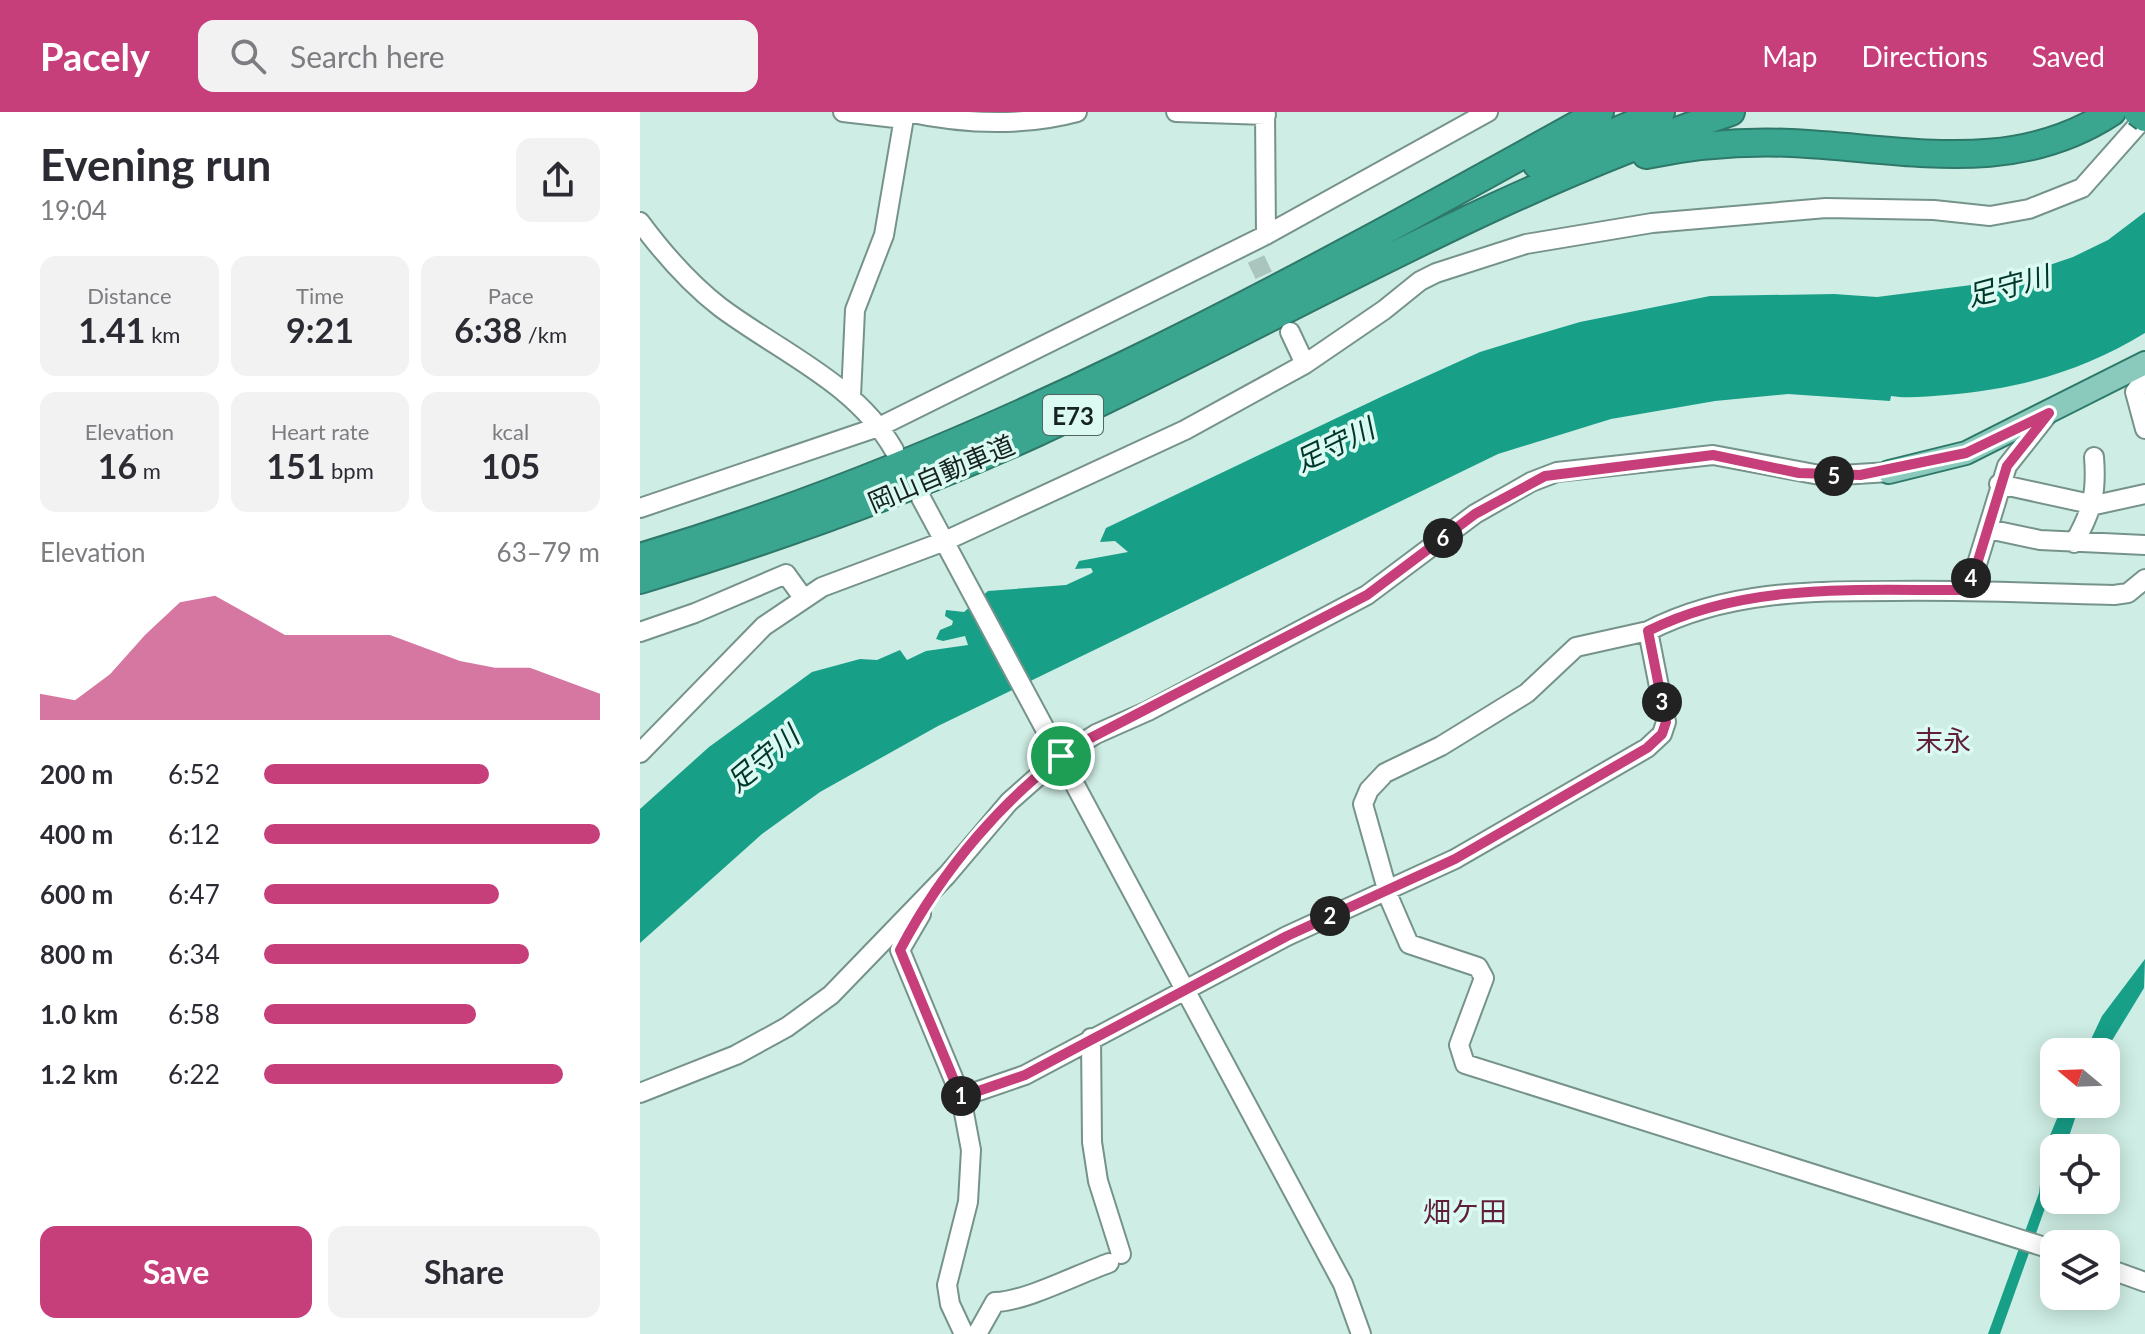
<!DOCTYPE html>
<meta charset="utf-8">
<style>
body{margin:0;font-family:Lato,"Noto Sans JP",sans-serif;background:#f2f2f3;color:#2b2b33;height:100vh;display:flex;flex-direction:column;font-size:30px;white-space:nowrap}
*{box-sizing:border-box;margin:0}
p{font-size:26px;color:#7c7c81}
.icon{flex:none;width:44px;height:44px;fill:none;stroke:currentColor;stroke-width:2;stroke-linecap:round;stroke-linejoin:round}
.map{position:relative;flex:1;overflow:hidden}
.side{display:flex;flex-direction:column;background:#fff;width:640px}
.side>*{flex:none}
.needle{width:52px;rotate:289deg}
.tools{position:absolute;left:1400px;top:926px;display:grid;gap:16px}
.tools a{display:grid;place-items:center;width:80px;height:80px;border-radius:16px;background:#fff;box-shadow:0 4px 20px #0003;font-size:40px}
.pin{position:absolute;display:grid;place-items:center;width:68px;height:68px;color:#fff;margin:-34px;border:4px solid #fff;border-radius:50%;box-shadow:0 2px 8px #0007}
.km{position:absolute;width:40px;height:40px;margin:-20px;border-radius:50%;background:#222;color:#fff;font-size:22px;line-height:40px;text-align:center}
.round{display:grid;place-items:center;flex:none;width:84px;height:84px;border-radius:16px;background:#f2f2f3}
.head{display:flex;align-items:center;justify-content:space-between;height:136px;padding:0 40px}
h1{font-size:44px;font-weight:700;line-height:60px}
.figures{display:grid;grid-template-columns:repeat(3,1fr);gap:12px;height:136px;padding:8px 40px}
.figures div{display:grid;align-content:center;border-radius:16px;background:#f2f2f3;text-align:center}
.figures b{font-size:34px;font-weight:700}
.figures small{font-size:22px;font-weight:400}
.figures p{font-size:22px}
.chart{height:224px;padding:16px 40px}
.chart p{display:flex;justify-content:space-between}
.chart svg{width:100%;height:144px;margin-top:8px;fill:#c63e7a;opacity:.7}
.cta{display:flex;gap:16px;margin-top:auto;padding:16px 40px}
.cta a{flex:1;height:92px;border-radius:16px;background:#c63e7a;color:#fff;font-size:32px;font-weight:700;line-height:92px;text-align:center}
.cta a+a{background:#f2f2f3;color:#2b2b33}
ul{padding:0 40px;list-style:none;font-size:26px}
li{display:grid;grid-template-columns:128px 96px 1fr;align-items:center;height:60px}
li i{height:20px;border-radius:10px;background:#c63e7a}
header{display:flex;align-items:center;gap:48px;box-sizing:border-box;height:112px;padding:0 40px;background:#c63e7a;color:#fff}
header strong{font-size:38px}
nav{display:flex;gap:44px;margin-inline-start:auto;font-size:28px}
.search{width:560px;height:72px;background:#f2f2f3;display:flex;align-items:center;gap:20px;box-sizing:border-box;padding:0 28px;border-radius:16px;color:#7c7c81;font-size:30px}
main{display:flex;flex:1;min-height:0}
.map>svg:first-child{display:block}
.water{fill:#189f88}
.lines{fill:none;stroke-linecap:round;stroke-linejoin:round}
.minor-tunnel{stroke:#a9c5bd;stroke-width:18;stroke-dasharray:18 9;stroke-linecap:butt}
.minor-casing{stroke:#76938b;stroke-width:22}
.major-casing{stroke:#2e7869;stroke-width:26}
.highway-casing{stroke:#2e7869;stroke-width:30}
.minor{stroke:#fff;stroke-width:18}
.major{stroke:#89cabc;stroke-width:22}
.highway{stroke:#3ba690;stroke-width:26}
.highway-bridge-casing{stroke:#2e7869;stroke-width:30;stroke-linecap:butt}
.highway-bridge{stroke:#3ba690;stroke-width:26}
.route-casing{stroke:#fff;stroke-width:16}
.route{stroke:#c63e7a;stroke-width:10}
.labels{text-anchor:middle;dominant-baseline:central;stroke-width:7;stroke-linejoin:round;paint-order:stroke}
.shield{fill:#dbfaf1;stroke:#52645f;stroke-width:2}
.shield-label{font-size:24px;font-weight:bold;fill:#172320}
.street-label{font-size:26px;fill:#172320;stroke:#dbfaf1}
.water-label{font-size:28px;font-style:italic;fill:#00372d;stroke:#dbfaf1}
.neighbourhood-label{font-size:28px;fill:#601f3b;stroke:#dbfaf1}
</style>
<header>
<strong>Pacely</strong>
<div class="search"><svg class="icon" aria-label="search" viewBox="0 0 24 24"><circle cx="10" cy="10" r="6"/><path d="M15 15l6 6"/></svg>Search here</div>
<nav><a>Map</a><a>Directions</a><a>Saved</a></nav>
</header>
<main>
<section class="side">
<div class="head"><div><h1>Evening run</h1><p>19:04</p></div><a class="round"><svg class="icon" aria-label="share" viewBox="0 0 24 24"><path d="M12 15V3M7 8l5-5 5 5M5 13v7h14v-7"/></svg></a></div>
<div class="figures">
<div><p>Distance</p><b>1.41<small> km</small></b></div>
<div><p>Time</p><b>9:21</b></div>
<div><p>Pace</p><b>6:38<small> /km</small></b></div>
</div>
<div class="figures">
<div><p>Elevation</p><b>16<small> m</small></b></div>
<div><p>Heart rate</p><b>151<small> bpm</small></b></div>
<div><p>kcal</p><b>105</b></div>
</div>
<div class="chart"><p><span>Elevation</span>63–79 m</p>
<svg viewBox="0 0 160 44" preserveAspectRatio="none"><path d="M0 44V36L10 38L20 30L30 18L40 8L50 6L60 12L70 18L80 18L90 18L100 18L110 22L120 26L130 28L140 28L150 32L160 36V44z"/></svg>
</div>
<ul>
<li><b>200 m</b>6:52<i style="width:67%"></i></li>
<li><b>400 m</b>6:12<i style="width:100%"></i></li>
<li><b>600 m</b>6:47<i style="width:70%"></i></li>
<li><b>800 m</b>6:34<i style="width:79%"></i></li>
<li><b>1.0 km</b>6:58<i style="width:63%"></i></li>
<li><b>1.2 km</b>6:22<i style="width:89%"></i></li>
</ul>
<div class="cta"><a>Save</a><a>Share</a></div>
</section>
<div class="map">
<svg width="1505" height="1222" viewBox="0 0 1505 1222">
<rect width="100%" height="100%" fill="#ceede4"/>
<path class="water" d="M1505,100V221C1443,259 1379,277 1306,283C1288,284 1269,287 1251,284L1250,289L1148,282L1075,289L971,307L858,342L298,614L180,680L122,722L0,831V697L69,635L172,560L220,547L237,548L260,538L267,548L286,539L328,533L325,524L303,529L296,527L300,518L312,513L313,509L305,504L306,498L324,500L348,479L426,473L450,462L453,460L451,456L435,457L439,449L488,440L475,429L460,430L466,416L745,283L840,240L879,228L940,210L1070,184L1194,182L1237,185L1363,169L1433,145L1468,128Z
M1505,847L1504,876L1465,940H1445L1462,904Z
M1423,992H1440L1425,1036H1414V1071L1360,1222H1348L1399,1081L1404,1038Z"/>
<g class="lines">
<path class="minor-tunnel" d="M616,147L636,189"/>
<defs>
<path id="minor" d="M203,0L264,7
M267,0C323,12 381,15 437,0
M536,0L626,3
M625,0L626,123
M0,110C23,141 49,171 80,195C140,240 216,271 254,338
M650,220L665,252
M1505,266L1495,280L1505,317
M211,284L215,198L244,123L265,0
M1359,372L1455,393L1505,382
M281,386L703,1172L721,1222
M0,396L241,314L626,123L848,0
M1348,417L1400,428L1505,433
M1434,431C1452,399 1457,382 1454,345
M1329,478L1367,354L1409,301
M1008,519L936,535L887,581L801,634L745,661L729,678L723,692L750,788L769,832L838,855L844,866L819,933L825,952L1414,1138
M0,520L55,501L146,462L164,487
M0,641L124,514L182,475L305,429L545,318L665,252L744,198L780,169L796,161L886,132L1012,111L1186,96L1294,98L1350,104L1389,97L1442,76L1505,5
M281,802L260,838L321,985L331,1038L328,1090L307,1173L310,1192L324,1222
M451,926L452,1030L458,1069L481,1142
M0,981L96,943L147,915L191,883L307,763L369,690L421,644L456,622L508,599L727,483L835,402L891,370L917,360L1073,343L1185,364L1249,360
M321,985L385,963L647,824L815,747L1007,636L1022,622L1026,610L1008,519C1086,479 1167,479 1253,479C1327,478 1400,481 1474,483L1488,481L1505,467
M1466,1156L1505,1170
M337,1222L355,1190C384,1190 438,1162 469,1151"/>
<path id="major" d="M1249,360L1326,341L1505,251"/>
<path id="highway" d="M1006,43C1054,33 1102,29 1151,31C1263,36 1372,66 1472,0
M897,53L1021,0
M0,445C346,342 647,174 960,0
M0,468C135,427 267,380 396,321C631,213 843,82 1091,0"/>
</defs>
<use href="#minor" class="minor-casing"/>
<use href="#major" class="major-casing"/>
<use href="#highway" class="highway-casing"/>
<use href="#minor" class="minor"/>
<use href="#major" class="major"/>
<use href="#highway" class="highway"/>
<defs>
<path id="highway-bridge" d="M1497,0L1505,6"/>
</defs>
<use href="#highway-bridge" class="highway-bridge-casing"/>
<use href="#highway-bridge" class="highway-bridge"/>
</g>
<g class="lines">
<defs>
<path id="route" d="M1409,301L1367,354L1329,478C1220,479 1108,469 1008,519L1026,610L1022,622L1007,636L815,747L647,824L385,963L321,985L260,838C302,758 365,683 439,632L727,483L835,402L905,364L1073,343L1159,361L1220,363L1326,341Z"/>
</defs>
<use href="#route" class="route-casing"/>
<use href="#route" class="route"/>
</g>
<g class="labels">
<rect class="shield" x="403" y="283" width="60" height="40" rx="6"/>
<g class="shield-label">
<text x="433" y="303">E73</text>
</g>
<g class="street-label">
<text transform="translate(301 361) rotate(-23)">岡山自動車道</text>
</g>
<g class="water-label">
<text transform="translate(1368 173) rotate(-15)">足守川</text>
<text transform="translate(694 332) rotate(-26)">足守川</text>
<text transform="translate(122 646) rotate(-40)">足守川</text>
</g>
<g class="neighbourhood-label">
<text x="1303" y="628">末永</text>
<text x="825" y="1099">畑ケ田</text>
</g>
</g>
</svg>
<div class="tools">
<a><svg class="needle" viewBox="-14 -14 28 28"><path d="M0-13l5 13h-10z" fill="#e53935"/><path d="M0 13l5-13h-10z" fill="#7c7c81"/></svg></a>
<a><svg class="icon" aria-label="locate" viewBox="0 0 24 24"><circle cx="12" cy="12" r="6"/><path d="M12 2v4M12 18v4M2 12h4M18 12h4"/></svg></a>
<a><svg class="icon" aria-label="layers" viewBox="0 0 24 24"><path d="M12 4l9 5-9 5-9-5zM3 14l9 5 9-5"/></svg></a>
</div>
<div class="pin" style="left:421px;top:644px;background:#1e9e55"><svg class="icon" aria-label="arrive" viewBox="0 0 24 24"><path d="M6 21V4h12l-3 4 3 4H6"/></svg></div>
<b class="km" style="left:321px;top:984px">1</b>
<b class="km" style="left:690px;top:804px">2</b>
<b class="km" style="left:1022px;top:590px">3</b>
<b class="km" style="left:1331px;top:466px">4</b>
<b class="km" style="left:1194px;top:364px">5</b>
<b class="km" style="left:803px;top:426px">6</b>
</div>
</main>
